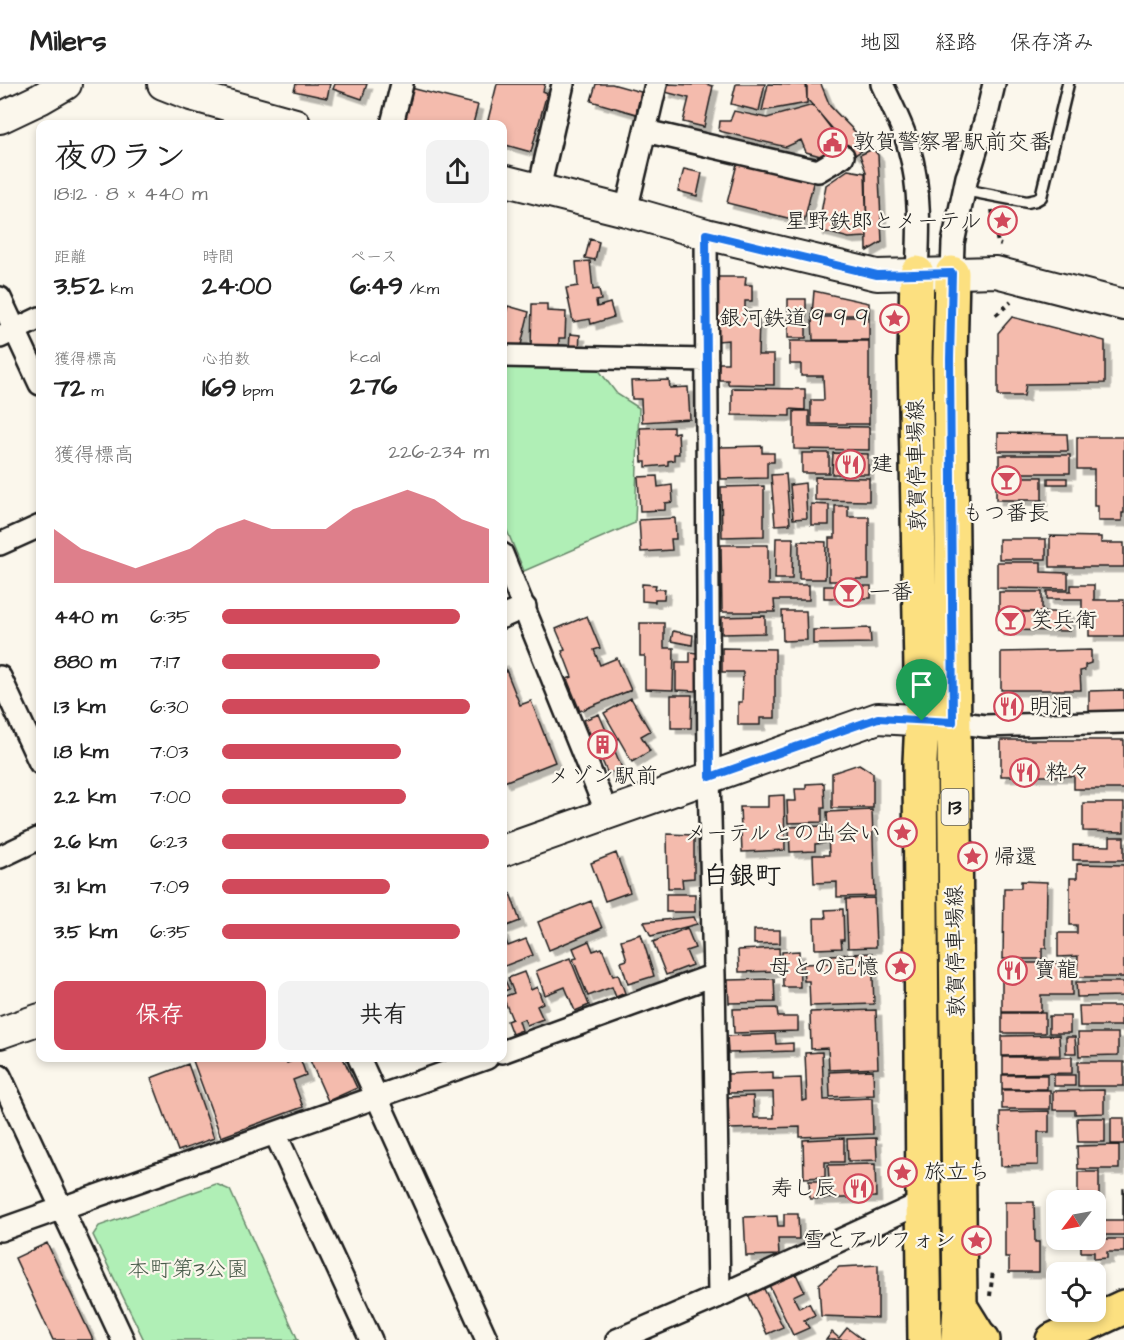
<!DOCTYPE html>
<html lang="ja">
<meta charset="utf-8">
<style>
body{margin:0;font-family:"Architects Daughter","Klee One",sans-serif;background:#f2f2f2;color:#222;height:100vh;display:flex;flex-direction:column;font-size:22px;white-space:nowrap}
*{box-sizing:border-box;margin:0}
p{font-size:20px;color:#767676}
.icon{flex:none;width:33px;height:33px;fill:none;stroke:currentColor;stroke-width:2;stroke-linecap:round;stroke-linejoin:round}
.map{position:relative;flex:1;overflow:hidden}
.sheet{position:absolute;left:36px;top:36px;width:471px;height:942px;display:flex;flex-direction:column;background:#fff;border-radius:12px;box-shadow:0 3px 9px #0003}
.sheet>*{flex:none}
.needle{width:39px;rotate:238deg}
.controls{position:absolute;left:1046px;top:1106px;display:grid;gap:12px}
.controls a{display:grid;place-items:center;width:60px;height:60px;border-radius:12px;background:#fff;box-shadow:0 3px 9px #0003;font-size:30px}
.pin{position:absolute;display:grid;place-items:center;width:51px;height:51px;color:#fff;margin:-62px -26px;border-radius:50% 50% 50% 0;rotate:-45deg;box-shadow:0 0 6px #0007}
.pin .icon{rotate:45deg}
.round{display:grid;place-items:center;flex:none;width:63px;height:63px;border-radius:12px;background:#f2f2f2}
.head{display:flex;align-items:center;justify-content:space-between;height:102px;padding:0 18px}
h1{font-size:33px;font-weight:700;line-height:45px}
.metrics{display:grid;grid-template-columns:repeat(3,1fr);gap:9px;height:102px;padding:6px 18px}
.metrics div{display:grid;align-content:center}
.metrics b{font-size:26px;font-weight:700}
.metrics small{font-size:16px;font-weight:400}
.metrics p{font-size:16px}
.chart{height:168px;padding:12px 18px}
.chart p{display:flex;justify-content:space-between}
.chart svg{width:100%;height:108px;margin-top:6px;fill:#d1495b;opacity:.7}
.action{display:flex;gap:12px;margin-top:auto;padding:12px 18px}
.action a{flex:1;height:69px;border-radius:12px;background:#d1495b;color:#fff;font-size:24px;font-weight:700;line-height:69px;text-align:center}
.action a+a{background:#f2f2f2;color:#222}
ul{padding:0 18px;list-style:none;font-size:20px}
li{display:grid;grid-template-columns:96px 72px 1fr;align-items:center;height:45px}
li i{height:15px;border-radius:8px;background:#d1495b}
header{display:flex;align-items:center;gap:36px;box-sizing:border-box;height:84px;padding:0 30px;background:#fff;border-bottom:2px solid #e0e0e0}
header strong{font-size:28px}
nav{display:flex;gap:33px;margin-inline-start:auto;font-size:21px}
.map>svg:first-child{display:block}
.green{fill:#b0efb6;stroke:#668669;stroke-width:1.5}
.building{fill:#f4bbad;stroke:#1c1c1c;stroke-width:1.5;filter:url(#shadow)}
.lines{fill:none;stroke-linecap:round;stroke-linejoin:round}
.lane-casing{stroke:#1c1c1c;stroke-width:15}
.street-casing{stroke:#1c1c1c;stroke-width:26}
.secondary-casing{stroke:#1c1c1c;stroke-width:34}
.primary-casing{stroke:#1c1c1c;stroke-width:38}
.highway-casing{stroke:#1c1c1c;stroke-width:38}
.path{stroke:#1c1c1c;stroke-width:4;stroke-dasharray:4.5 4.5;stroke-linecap:butt}
.lane{stroke:#fbf7ec;stroke-width:10}
.street{stroke:#fbf7ec;stroke-width:21}
.secondary{stroke:#fbf7ec;stroke-width:30}
.primary{stroke:#fce080;stroke-width:33}
.highway{stroke:#fce080;stroke-width:33}
.route-casing{stroke:#fff;stroke-width:12}
.route{stroke:#1a73e8;stroke-width:8}
.labels{text-anchor:middle;dominant-baseline:central;stroke-width:4.5;stroke-linejoin:round;paint-order:stroke}
.shield{fill:#fbf7ec;stroke:#5f5e5a;stroke-width:1.5}
.shield-label{font-size:21px;font-weight:bold;fill:#1c1c1c}
.poi-label{font-size:22px;fill:#1c1c1c;stroke:#fbf7ec;text-anchor:start}
.street-label{font-size:22px;fill:#1c1c1c;stroke:#fbf7ec}
.park-label{font-size:22px;fill:#485b4a;stroke:#fbf7ec}
.quarter-label{font-size:26px;font-weight:bold;fill:#1c1c1c;stroke:#fbf7ec}
</style>
<header>
<strong>Milers</strong>
<nav><a>地図</a><a>経路</a><a>保存済み</a></nav>
</header>
<div class="map">
<svg width="1124" height="1256" viewBox="0 0 1124 1256">
<defs>
<filter id="shadow"><feDropShadow dx="5.5" dy="5.5" stdDeviation="0" flood-color="#0004"/></filter>
</defs>
<rect width="100%" height="100%" fill="#fbf7ec"/>
<filter id="ink" filterUnits="userSpaceOnUse"><feTurbulence type="fractalNoise" baseFrequency=".0167" numOctaves="2"/><feDisplacementMap in="SourceGraphic" scale="12" xChannelSelector="R" yChannelSelector="G"/><feConvolveMatrix kernelMatrix="1 2 1 2 8 2 1 2 1" color-interpolation-filters="sRGB"/></filter>
<g filter="url(#ink)">
<path class="green" d="M503,283L598,285L617,310L639,324L635,439L524,487L503,437Z
M216,1100L230,1106L298,1256H144L93,1151L99,1142Z"/>
<path class="building" d="M296,0H330L327,14L294,7Z
M335,0H367L362,15L333,5Z
M497,0H545L543,7L547,9L531,68L502,60V40H487Z
M596,0H612L641,8L636,30L591,17Z
M667,0L692,1V0H705L713,2L704,43L683,38L689,14L665,8Z
M736,0H765L759,27L731,20Z
M768,0L807,1V19L762,27Z
M806,0H821L830,22L869,62L855,71L807,15Z
M411,4L478,21L473,40H410L402,39Z
M813,21L840,56L839,61L824,73L806,68L801,56L786,63L719,47L720,37H730L734,27L767,34Z
M873,65L878,71L882,158L867,167L866,88L860,71Z
M738,76L814,95L804,138L727,119Z
M684,85L702,89L697,112L678,107Z
M848,86L865,89L867,153L849,154L818,146L826,101Z
M590,155L599,158L595,176L585,174Z
M590,177L593,206L599,205L601,216L596,217L597,223L610,219L614,233L591,240L590,235L573,238L566,204L578,202L576,178Z
M718,193H746L745,201H752V217H745V235H759L758,271H774V301L728,300V296H718L719,279H728V256L718,257Z
M814,207L869,219V231H812Z
M788,215H806V254H788Z
M532,220H547V227L566,228L565,254H559V264H531Z
M508,222L529,228L520,265L502,260V243Z
M812,233H869V256H813Z
M1012,233L1105,257V299L1026,300L1024,312H998V249Z
M570,250L580,251L579,265H569Z
M790,257H869V340H811V316H824L823,292H801V280H790Z
M669,296L670,304L688,303L690,335L642,338L641,315H632L631,297Z
M732,304L805,305V326L790,325V332L732,331Z
M794,327H809V342L869,343V366L794,365Z
M673,343V349L678,348L679,370H674V376L668,377V381L646,383V378H642L640,344Z
M998,349L1067,350L1068,367H998Z
M1077,353H1124V429H1122V437H1098V422H1094V385H1077Z
M762,362V369H774V378H767V394L721,395L720,363Z
M802,369H829V389H802Z
M833,369L868,370V390H832Z
M999,371H1070V389H999Z
M786,390L790,440L775,441L771,391Z
M657,392L658,403L672,401L673,418L665,419V426L640,427L638,393Z
M815,393L869,394V417L815,416Z
M996,393H1042V416H996Z
M1048,394H1067V400H1048Z
M805,399L807,434L793,435L790,401Z
M764,402V452L722,453L721,403Z
M811,420L829,421V441H811Z
M835,422H848V433H869V495H848V497H829V454H835Z
M675,434L676,455H671L672,466L641,468L639,436Z
M1050,452L1101,453V459H1124V483H1050Z
M776,454H793L792,495H775Z
M999,455H1046V475H999Z
M799,457L826,458L825,495H799Z
M721,461H768V501H809V516H774L775,528H722Z
M997,478H1041V488L1068,489V505L997,504Z
M642,500L656,501L655,505H665L664,515H655V518L642,517Z
M1071,501H1094V516H1124V552H1089V536H1082V515H1047V507H1071Z
M824,502H871V514H824Z
M999,508H1042V528L999,527Z
M782,527H806L807,556L783,557Z
M998,528H1069V547L998,546Z
M587,532L600,564L594,566L600,581L617,574L631,606L580,627L567,595L572,593L562,567L565,566L556,545Z
M765,532V549L722,550V533Z
M640,539H664V564H674L673,606L645,605V572H640Z
M870,544L871,559L813,560V546Z
M673,547L693,551L692,561L671,557Z
M722,564L775,565V634H760V641H738V618H742L743,588H722Z
M1091,566V579L1085,581V586L1080,587L1081,606H1001V568Z
M690,568L697,569V607L676,606V578H690Z
M502,576L520,621L531,617L555,678L504,698L502,693Z
M1124,606V630L1089,629V607Z
M671,611H692L691,644H671Z
M631,614L650,647L641,652L650,667L632,678L604,629Z
M599,630L622,684L608,690L584,636Z
M1001,656H1124V705H1074V692H1001Z
M859,680L873,689V724H832V689Z
M824,699L825,724H822V738L788,739L787,717H796L795,705H806V700Z
M784,711L785,766L742,768L740,723H768V712Z
M1083,719H1124V748L1083,747Z
M872,726L875,812L837,813V798L814,799L813,771H829L827,728Z
M824,742L825,759L815,760V767L790,768L789,743Z
M667,750L694,751V794L682,795L683,804H668Z
M1110,753H1124V776H1073V761L1110,762Z
M616,769L630,808L605,817L591,779Z
M1077,780L1124,781V893H1077L1078,872L1058,873V849H1077V841H1070V794H1077Z
M1021,797L1047,798L1046,864H1042V875H1003L1004,804H1021Z
M510,809L520,837L502,844V812Z
M666,810H695V828H666Z
M874,814L876,863L848,864L846,815Z
M591,817L602,844L549,866L538,838Z
M843,825L844,856H841L842,864L815,865L814,834H826L825,826Z
M694,833L697,840L651,852L644,838Z
M687,844L695,864L686,867L692,881L666,891L653,858Z
M502,846L508,862L526,855L533,871L502,883Z
M754,846H780V859L754,860Z
M641,850L654,892L628,900L621,878L627,876L621,856Z
M589,857L593,867L602,864L613,892L618,890L625,909L616,913L612,903L588,912L573,875L577,874L573,864Z
M779,864L780,887L739,888L738,866Z
M799,867L800,903H783L782,868Z
M872,869L874,920L810,922L809,897H804L803,880L831,879V871Z
M570,874L589,921L575,927L565,903L545,911L536,887Z
M1002,879H1072V911H1041V928H1002Z
M524,888L531,906L537,903L543,919L537,922L543,935L527,941L524,935L519,937L522,946L512,950L507,937L512,935L503,913L514,909L508,894Z
M502,890L509,905L502,908Z
M774,895L775,918L729,919L728,896Z
M1076,898H1124V912L1077,913Z
M1079,922H1121V942H1080Z
M777,924L778,933H798V947L734,949L733,925Z
M876,926L878,984L829,986L828,964L811,965L810,928Z
M1002,929H1045V949H1002Z
M1049,932H1070V949H1049Z
M1078,949H1118V971L1079,972Z
M775,950L776,960L793,959V967L728,969L727,952Z
M1059,951L1060,971L1002,972V952Z
M1066,953H1075L1076,969H1066Z
M822,968L824,1016L872,1014L873,1050L800,1053V1043L729,1045L728,1013L753,1012L754,1034H774L773,1008L728,1009L727,990L773,988V995L801,994L802,1017L807,1016L805,969Z
M1003,973H1072V989L1003,990Z
M192,974H285L287,979L300,974L306,991L293,996L303,1023L221,1053Z
M309,974H343L357,1004L328,1017Z
M1078,978H1124V1002H1078Z
M188,980L214,1054L178,1067L151,994Z
M873,986L874,1011L830,1013L829,988Z
M1002,991H1047V1005H1002Z
M1054,991H1075V1002H1054Z
M1002,1006H1050V1025H1002Z
M1104,1006V1029L1075,1030V1026H1053V1007Z
M1049,1027V1048H1038V1081L1001,1082L1000,1028Z
M1077,1034H1105V1058H1078Z
M1111,1034H1124V1060H1111Z
M844,1054V1078H825V1093L804,1094L803,1056Z
M876,1054L877,1076L848,1077L847,1055Z
M1119,1061V1085H1078L1077,1062Z
M875,1080L876,1113L810,1115L809,1097H829L828,1081Z
M1078,1088H1099V1136H1123V1105H1124V1151H1095V1116H1078Z
M1005,1118H1034L1035,1158H1039V1188H1009V1174H1005Z
M784,1130H798L799,1155H778L779,1171L746,1172L744,1133L777,1132L778,1142H784Z
M1081,1155H1124V1168H1107V1174L1094,1175V1168H1081Z
M47,1159L93,1256H53L15,1174Z
M878,1181V1234L821,1232L819,1200L839,1183Z
M796,1190L804,1207L793,1212L799,1224L809,1219L815,1231L804,1236L809,1244L793,1251L768,1199L783,1192L785,1195Z
M763,1203L783,1243L767,1250L748,1210Z
M847,1244L863,1256H826L832,1248L839,1254Z"/>
<g class="lines">
<defs>
<path id="lane" d="M964,106L1027,118L1036,116L1041,113L1068,0"/>
<path id="street" d="M882,0C891,20 904,44 909,64C921,105 919,148 917,189
M392,40L402,0
M645,47L818,87L843,72
M539,105L563,0
M626,127L656,0
M706,150L709,693L714,891L719,1212
M952,189L953,159L967,93L972,80L986,34L994,0
M0,214L40,300
M0,253L40,234
M502,272L707,276
M0,460L40,442
M502,470L607,729
M502,533L525,523
M0,593L40,679
M953,638L985,642L1124,638
M0,773L40,754
M502,968L714,891
M359,974L487,1256
M0,992L123,1256
M275,1049L371,1256
M0,1146L487,974
M617,1256L719,1212L923,1118"/>
<path id="secondary" d="M163,0L191,11L295,40
M0,34L40,15L66,0
M502,96L626,127L706,150L877,191L996,188L1124,221
M502,767L878,634L947,638
M0,949L40,935"/>
<path id="primary" d="M917,189L915,274L922,637L920,678L923,1118L925,1256
M952,189L950,275L960,1222L958,1256"/>
<path id="highway" d="M960,1222L978,1251L983,1256
M1053,1256L1124,1223"/>
</defs>
<use href="#lane" class="lane-casing"/>
<use href="#street" class="street-casing"/>
<use href="#secondary" class="secondary-casing"/>
<use href="#primary" class="primary-casing"/>
<use href="#highway" class="highway-casing"/>
<path class="path" d="M992,126L998,160L1001,161
M996,231L1011,218
M990,1212L993,1186"/>
<use href="#lane" class="lane"/>
<use href="#street" class="street"/>
<use href="#secondary" class="secondary"/>
<use href="#primary" class="primary"/>
<use href="#highway" class="highway"/>
</g>
</g>
<g class="lines" filter="url(#ink)">
<defs>
<path id="route" d="M706,150L877,191L952,189L950,275L953,638L878,634L710,693Z"/>
</defs>
<use href="#route" class="route-casing"/>
<use href="#route" class="route"/>
</g>
<defs>
<symbol id="civic-ring" viewBox="-11 -11 22 22"><circle r="9.5" fill="#fbf7ec" stroke="#d1495b" stroke-width="1.5"/><path d="M-.6-6.5H3V-4.5H.6V-3L4-1V1h2V6H-6V1h2V-1L-.6-3ZM-1.2 2.5V6h2.4V2.5Z" fill="#d1495b"/></symbol>
<symbol id="sight-ring" viewBox="-11 -11 22 22"><circle r="9.5" fill="#fbf7ec" stroke="#d1495b" stroke-width="1.5"/><path d="M0-6L1.8-2.2L6-1.7L2.9 1.2L3.7 5.4L0 3.3L-3.7 5.4L-2.9 1.2L-6-1.7L-1.8-2.2Z" fill="#d1495b"/></symbol>
<symbol id="restaurant-ring" viewBox="-11 -11 22 22"><circle r="9.5" fill="#fbf7ec" stroke="#d1495b" stroke-width="1.5"/><path d="M-5-6h1v4h1v-4h1v4h1v-4h1v5L-1.5 .5V6h-2V.5L-5-1ZM5-6V6H3V1.5H1.5Q1.5-4 5-6Z" fill="#d1495b"/></symbol>
<symbol id="bar-ring" viewBox="-11 -11 22 22"><circle r="9.5" fill="#fbf7ec" stroke="#d1495b" stroke-width="1.5"/><path d="M-6-5H6L.8 .8V4.5H3.5V6h-7V4.5H-.8V.8Z" fill="#d1495b"/></symbol>
<symbol id="building-ring" viewBox="-11 -11 22 22"><circle r="9.5" fill="#fbf7ec" stroke="#d1495b" stroke-width="1.5"/><path d="M-4-6H4V6H1V3H-1V6H-4ZM-2.5-4.3h1.7v1.8h-1.7ZM.8-4.3h1.7v1.8H.8ZM-2.5-1h1.7V.8h-1.7ZM.8-1h1.7V.8H.8Z" fill="#d1495b"/></symbol>
</defs>
<g fill-rule="evenodd">
<use href="#civic-ring" x="816" y="42" width="33" height="33"/>
<use href="#sight-ring" x="986" y="120" width="33" height="33"/>
<use href="#sight-ring" x="878" y="218" width="33" height="33"/>
<use href="#restaurant-ring" x="834" y="364" width="33" height="33"/>
<use href="#bar-ring" x="990" y="380" width="33" height="33"/>
<use href="#bar-ring" x="832" y="492" width="33" height="33"/>
<use href="#bar-ring" x="994" y="520" width="33" height="33"/>
<use href="#restaurant-ring" x="992" y="606" width="33" height="33"/>
<use href="#building-ring" x="586" y="644" width="33" height="33"/>
<use href="#restaurant-ring" x="1008" y="672" width="33" height="33"/>
<use href="#sight-ring" x="886" y="732" width="33" height="33"/>
<use href="#sight-ring" x="956" y="756" width="33" height="33"/>
<use href="#sight-ring" x="884" y="866" width="33" height="33"/>
<use href="#restaurant-ring" x="996" y="870" width="33" height="33"/>
<use href="#sight-ring" x="886" y="1072" width="33" height="33"/>
<use href="#restaurant-ring" x="842" y="1088" width="33" height="33"/>
<use href="#sight-ring" x="960" y="1140" width="33" height="33"/>
</g>
<g class="labels">
<rect class="shield" x="941.5" y="705" width="27" height="36" rx="4.5"/>
<g class="shield-label">
<text x="955" y="723">13</text>
</g>
<g class="poi-label">
<text x="853" y="58">敦賀警察署駅前交番</text>
<text x="982" y="137" text-anchor="end">星野鉄郎とメーテル</text>
<text x="873" y="234" text-anchor="end">銀河鉄道９９９</text>
<text x="871" y="380">建</text>
<text x="1006" y="429" text-anchor="middle">もつ番長</text>
<text x="869" y="508">一番</text>
<text x="1031" y="536">笑兵衛</text>
<text x="1029" y="622">明洞</text>
<text x="1046" y="688">粋々</text>
<text x="603" y="692" text-anchor="middle">メゾン駅前</text>
<text x="881" y="749" text-anchor="end">メーテルとの出会い</text>
<text x="993" y="773">帰還</text>
<text x="879" y="883" text-anchor="end">母との記憶</text>
<text x="1034" y="886">寶龍</text>
<text x="924" y="1088">旅立ち</text>
<text x="837" y="1104" text-anchor="end">寿し辰</text>
<text x="956" y="1156" text-anchor="end">雪とアルフォン</text>
</g>
<g class="street-label">
<text transform="translate(917 381) rotate(-91)">敦賀停車場線</text>
<text transform="translate(956 867) rotate(-91)">敦賀停車場線</text>
</g>
<g class="park-label">
<text x="188" y="1185">本町第3公園</text>
</g>
<g class="quarter-label">
<text x="742" y="792">白銀町</text>
</g>
</g>
</svg>
<div class="controls">
<a><svg class="needle" viewBox="-14 -14 28 28"><path d="M0-13l5 13h-10z" fill="#e53935"/><path d="M0 13l5-13h-10z" fill="#767676"/></svg></a>
<a><svg class="icon" aria-label="locate" viewBox="0 0 24 24"><circle cx="12" cy="12" r="6"/><path d="M12 2v4M12 18v4M2 12h4M18 12h4"/></svg></a>
</div>
<div class="pin" style="left:922px;top:637px;background:#1e9e55"><svg class="icon" aria-label="arrive" viewBox="0 0 24 24"><path d="M6 21V4h12l-3 4 3 4H6"/></svg></div>
<section class="sheet">
<div class="head"><div><h1>夜のラン</h1><p>18:12 · 8 × 440 m</p></div><a class="round"><svg class="icon" aria-label="share" viewBox="0 0 24 24"><path d="M12 15V3M7 8l5-5 5 5M5 13v7h14v-7"/></svg></a></div>
<div class="metrics">
<div><p>距離</p><b>3.52<small> km</small></b></div>
<div><p>時間</p><b>24:00</b></div>
<div><p>ペース</p><b>6:49<small> /km</small></b></div>
</div>
<div class="metrics">
<div><p>獲得標高</p><b>72<small> m</small></b></div>
<div><p>心拍数</p><b>169<small> bpm</small></b></div>
<div><p>kcal</p><b>276</b></div>
</div>
<div class="chart"><p><span>獲得標高</span>226–234 m</p>
<svg viewBox="0 0 160 44" preserveAspectRatio="none"><path d="M0 44V22L10 30L20 34L30 38L40 34L50 30L60 22L70 18L80 22L90 22L100 22L110 14L120 10L130 6L140 10L150 18L160 22V44z"/></svg>
</div>
<ul>
<li><b>440 m</b>6:35<i style="width:89%"></i></li>
<li><b>880 m</b>7:17<i style="width:59%"></i></li>
<li><b>1.3 km</b>6:30<i style="width:93%"></i></li>
<li><b>1.8 km</b>7:03<i style="width:67%"></i></li>
<li><b>2.2 km</b>7:00<i style="width:69%"></i></li>
<li><b>2.6 km</b>6:23<i style="width:100%"></i></li>
<li><b>3.1 km</b>7:09<i style="width:63%"></i></li>
<li><b>3.5 km</b>6:35<i style="width:89%"></i></li>
</ul>
<div class="action"><a>保存</a><a>共有</a></div>
</section>
</div>
